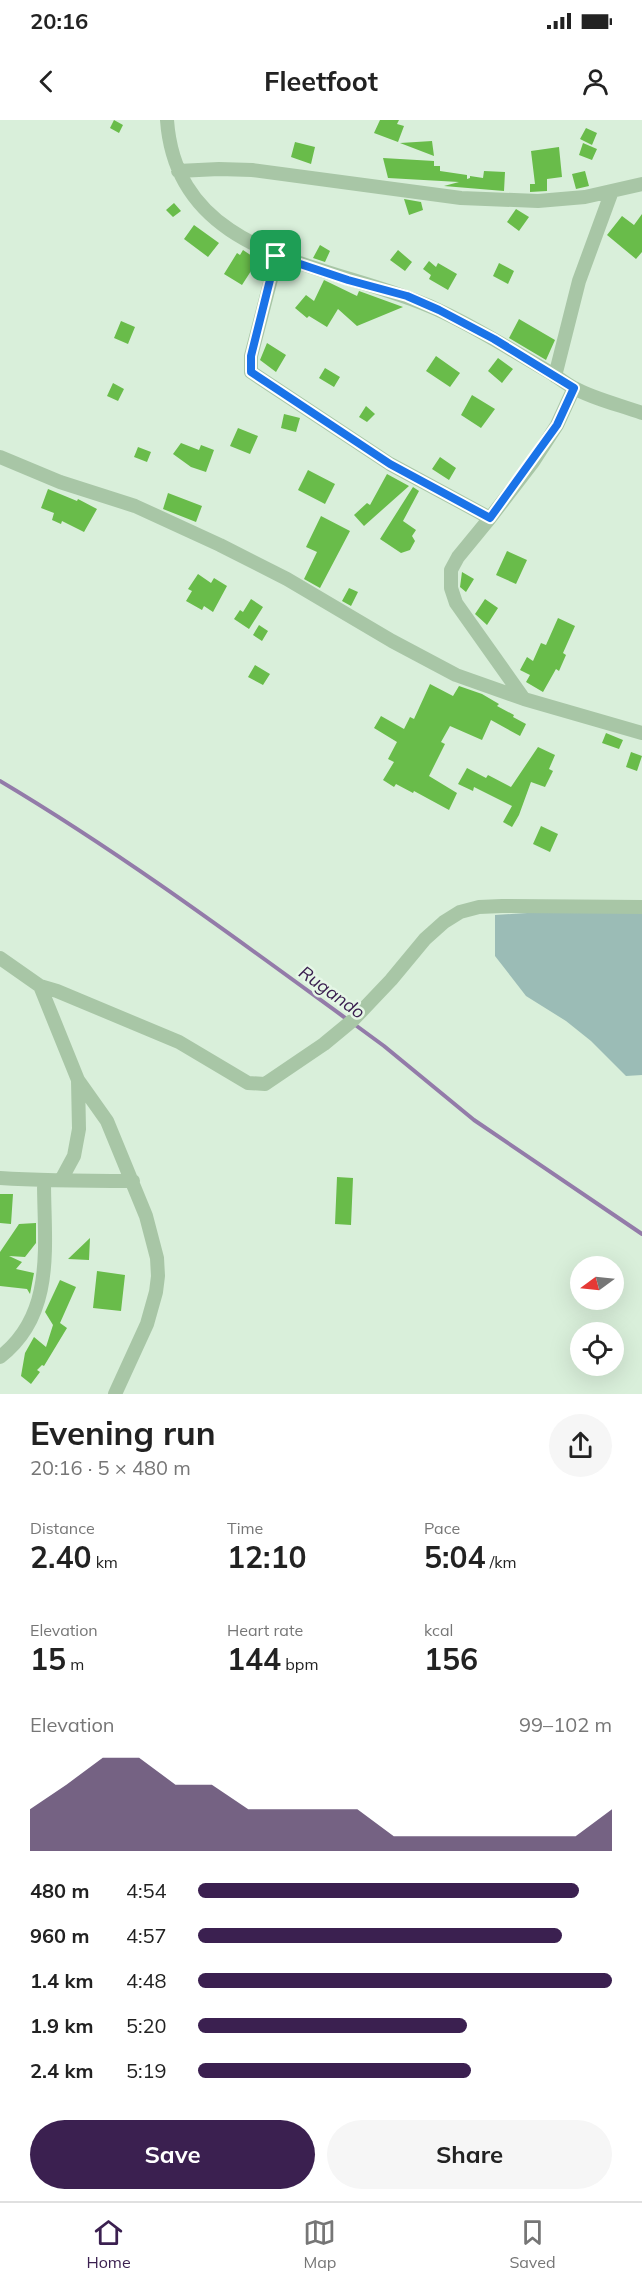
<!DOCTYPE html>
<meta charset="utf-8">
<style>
body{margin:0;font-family:Mulish,sans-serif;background:#f6f6f6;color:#222;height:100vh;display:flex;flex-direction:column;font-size:22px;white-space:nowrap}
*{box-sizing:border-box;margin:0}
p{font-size:20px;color:#767676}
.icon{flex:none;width:33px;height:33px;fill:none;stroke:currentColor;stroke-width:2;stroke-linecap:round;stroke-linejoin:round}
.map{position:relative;height:1274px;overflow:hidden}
.drawer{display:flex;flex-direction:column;background:#fff;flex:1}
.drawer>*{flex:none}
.needle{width:39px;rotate:255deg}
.fabs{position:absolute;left:570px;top:1136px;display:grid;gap:12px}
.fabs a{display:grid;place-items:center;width:54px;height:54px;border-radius:50%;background:#fff;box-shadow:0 6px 24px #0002;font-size:30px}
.pin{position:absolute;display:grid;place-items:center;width:51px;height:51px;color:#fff;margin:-26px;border-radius:12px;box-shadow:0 3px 9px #0006}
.round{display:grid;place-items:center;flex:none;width:63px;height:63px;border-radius:32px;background:#f6f6f6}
.headline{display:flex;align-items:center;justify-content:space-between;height:102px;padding:0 30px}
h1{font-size:33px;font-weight:700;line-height:45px}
.figures{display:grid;grid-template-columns:repeat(3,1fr);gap:9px;height:102px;padding:6px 30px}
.figures div{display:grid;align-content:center}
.figures b{font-size:30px;font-weight:700}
.figures small{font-size:16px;font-weight:400}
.figures p{font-size:16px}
.chart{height:168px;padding:12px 30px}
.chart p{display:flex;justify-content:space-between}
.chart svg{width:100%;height:108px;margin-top:6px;fill:#3b2050;opacity:.7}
.primary-button{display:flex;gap:12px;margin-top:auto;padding:12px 30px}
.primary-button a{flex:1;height:69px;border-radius:36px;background:#3b2050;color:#fff;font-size:24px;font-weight:700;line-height:69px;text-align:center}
.primary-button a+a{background:#f6f6f6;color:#222}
ul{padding:0 30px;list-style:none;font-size:20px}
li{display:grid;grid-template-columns:96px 72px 1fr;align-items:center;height:45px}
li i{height:15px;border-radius:8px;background:#3b2050}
.status{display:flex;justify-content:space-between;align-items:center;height:42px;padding:0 30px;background:#fff;direction:ltr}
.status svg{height:16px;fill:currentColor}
header{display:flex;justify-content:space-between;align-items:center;height:78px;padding:0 30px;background:#fff;font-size:27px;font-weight:700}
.tabs{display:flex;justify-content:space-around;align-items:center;height:84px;border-top:2px solid #e0e0e0;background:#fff;font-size:16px;color:#767676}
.tabs a{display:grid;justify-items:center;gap:3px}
.tabs .selected{color:#3b2050}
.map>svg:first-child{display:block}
.green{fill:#9bbcb6}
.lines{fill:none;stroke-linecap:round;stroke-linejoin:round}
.stream{stroke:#937ba9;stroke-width:4}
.building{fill:#69bc4a}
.minor{stroke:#a8c6a6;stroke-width:14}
.route-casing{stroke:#fff;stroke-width:12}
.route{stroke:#1a73e8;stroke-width:8}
.labels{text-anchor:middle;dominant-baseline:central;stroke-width:5;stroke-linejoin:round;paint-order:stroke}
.water-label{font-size:18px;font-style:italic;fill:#3b2050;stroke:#e5f7e6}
</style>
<div class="status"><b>20:16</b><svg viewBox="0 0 49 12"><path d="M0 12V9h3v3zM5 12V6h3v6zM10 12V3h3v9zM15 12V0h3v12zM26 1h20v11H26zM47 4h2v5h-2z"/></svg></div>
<header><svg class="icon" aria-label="back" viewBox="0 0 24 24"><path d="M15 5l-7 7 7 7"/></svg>Fleetfoot<svg class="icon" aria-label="person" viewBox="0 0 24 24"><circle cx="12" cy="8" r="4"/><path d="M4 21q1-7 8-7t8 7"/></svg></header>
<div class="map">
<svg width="642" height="1274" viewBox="0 0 642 1274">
<rect width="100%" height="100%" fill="#d9efda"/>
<path class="green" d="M589,789L642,793V955L626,956L591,921L566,901L526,876L495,836V795Z"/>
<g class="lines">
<path class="stream" d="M0,661C121,733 234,817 348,900
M354,904L384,926L474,1000L642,1114"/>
</g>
<path class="building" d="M114,0L123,5L119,13L110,8Z
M380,0H399L397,4L404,6L398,22L374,13Z
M586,8L597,13L592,25L580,19Z
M432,21L434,36L400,23Z
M295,22L315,27L311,44L291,37Z
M583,23L597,29L592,40L579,35Z
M559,27L562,57L547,59V71L530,72V64H535L531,31Z
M383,38L434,41V46H440V51L467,55V59L470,58V56L483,58L484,51L505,52L504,71L444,66L459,62L388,58Z
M585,51L589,66L576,69L572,54Z
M404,79L421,82L423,90L409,95Z
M174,83L181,91L173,97L166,90Z
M516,89L529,97L519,111L507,102Z
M642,94V132L636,139L607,115L622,96L634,105Z
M194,105L219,123L208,137L184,119Z
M320,125L330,131L325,142L313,138Z
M243,130L258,140L242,165L224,154L237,133L240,135Z
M398,130L412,142L405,151L390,140Z
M429,141L436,147L438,143L457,154L448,170L429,159L431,155L423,149Z
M499,143L514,151L508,164L493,156Z
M324,160L357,176L359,171L403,187L357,206L338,189L327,207L309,196L307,198L295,188L306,175L314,181Z
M519,199L555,220L546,240L509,218Z
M121,201L135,207L128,224L114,218Z
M267,223L286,235L276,252L260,240Z
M436,236L460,253L450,267L426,251Z
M498,238L513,249L502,263L488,251Z
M325,248L340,257L334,267L319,258Z
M113,263L124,269L118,281L107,276Z
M472,275L495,289L481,308L461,295Z
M366,286L375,294L367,302L359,297Z
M284,294L300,298L296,312L281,308Z
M238,308L258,316L250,334L230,326Z
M181,323L199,330L201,325L214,330L206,352L191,347L173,334Z
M138,327L151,332L147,342L134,337Z
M440,337L456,348L449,360L432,349Z
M308,350L335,364L325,384L298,370Z
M387,354L409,366L364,406L354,395L367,383L370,385Z
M413,367L419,371L403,401L416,410L412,416L415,421L410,430L401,433L380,419Z
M48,369L77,381L78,379L97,389L84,412L62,401L61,404L52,400L54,393L41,388Z
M168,373L202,386L196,402L163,389Z
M321,396L350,411L320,468L304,459L317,432L306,427Z
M507,431L527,440L516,464L496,455Z
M462,452L474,459L466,472L460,467Z
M198,454L211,463L214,458L227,466L213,492L204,486L202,490L186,481L192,471L188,469Z
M349,468L358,472L351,486L342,481Z
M251,479L263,487L249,509L234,499L240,490L243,492Z
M485,479L498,488L487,505L475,494Z
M558,498L575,506L563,533L566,535L559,551L556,549L543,572L526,562L530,555L520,550L527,537L533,541L541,523L546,525Z
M259,505L268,511L262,521L253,515Z
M255,545L270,554L263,565L248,557Z
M430,564L453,576L459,566L482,574L499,584L497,586L514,595L513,597L526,604L520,616L491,600L482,620L450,606L441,622L445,624L429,656L457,673L449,690L414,671L413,673L396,664L394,667L383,660L394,642L388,639L397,622L374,608L381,596L404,609L410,597L414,599Z
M606,613L623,620L619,629L602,623Z
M538,627L555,635L549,649L553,651L545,667L531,662L519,695L512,707L503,702L512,686L474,667L473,671L458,664L467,648L486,658L488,655L511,667Z
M631,632L642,636L637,651L626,647Z
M541,706L558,714L550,732L533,724Z
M337,1057L353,1058L351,1105L335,1104Z
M0,1074H13L11,1104L0,1103Z
M36,1103V1123L25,1137L9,1136L22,1142L16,1149L34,1153L30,1174L27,1169L0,1166V1132L19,1104Z
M90,1118L89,1140L68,1139Z
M97,1151L125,1155L121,1191L93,1188Z
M60,1160L76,1167L60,1203L67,1208L44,1246L42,1245L37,1250L40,1252L31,1264L21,1256L25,1233L34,1217L46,1227L53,1205L45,1192Z"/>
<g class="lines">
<path class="minor" d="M167,0C177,142 336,143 436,189C476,207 513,231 551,253C559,258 566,264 574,268C594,279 620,285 642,293
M178,51L219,49L252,50L461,78L538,81L585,77L642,64
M277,136L251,236V252L390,344L490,398
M555,256L579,161L612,71
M0,337L60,362L135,386L220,425L287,459L392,521L456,555L524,579L642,613
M524,579L456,483L451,468V450L458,437L490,398L533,342L557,305L574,268
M0,838L40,866L57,871L179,922L248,963L265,964L324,924L353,900L391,860L425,819L444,802L460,792L479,787L502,786L642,787
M40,866L78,960L79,1009L74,1036L61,1060
M78,960L107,1001L146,1096L157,1138L158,1156L156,1172L147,1204L115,1274
M0,1058C44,1061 89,1061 133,1061
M0,1237C56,1194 44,1124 44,1062"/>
</g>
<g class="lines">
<defs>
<path id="route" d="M276,136L348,160L407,176L439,190L494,219L574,268L557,305L490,398L390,344L251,252V236Z"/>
</defs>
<use href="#route" class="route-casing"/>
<use href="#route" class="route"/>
</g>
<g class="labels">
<g class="water-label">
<text transform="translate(332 872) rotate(36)">Rugando</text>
</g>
</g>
</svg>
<div class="fabs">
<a><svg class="needle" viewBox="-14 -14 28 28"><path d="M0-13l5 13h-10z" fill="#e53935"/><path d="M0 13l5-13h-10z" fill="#767676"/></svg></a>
<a><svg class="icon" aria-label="locate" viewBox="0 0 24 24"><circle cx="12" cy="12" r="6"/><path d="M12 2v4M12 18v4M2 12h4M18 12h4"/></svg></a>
</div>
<div class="pin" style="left:276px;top:136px;background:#1e9e55"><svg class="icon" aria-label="arrive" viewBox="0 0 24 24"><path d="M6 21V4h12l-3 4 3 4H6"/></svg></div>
</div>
<section class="drawer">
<div class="headline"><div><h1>Evening run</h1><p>20:16 · 5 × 480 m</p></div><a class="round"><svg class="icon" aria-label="share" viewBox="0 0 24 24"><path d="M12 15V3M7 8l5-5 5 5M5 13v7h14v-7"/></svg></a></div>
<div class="figures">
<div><p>Distance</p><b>2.40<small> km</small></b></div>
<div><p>Time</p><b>12:10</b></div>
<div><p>Pace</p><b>5:04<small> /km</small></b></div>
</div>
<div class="figures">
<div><p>Elevation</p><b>15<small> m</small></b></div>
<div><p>Heart rate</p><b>144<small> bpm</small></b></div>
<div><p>kcal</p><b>156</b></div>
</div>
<div class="chart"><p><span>Elevation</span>99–102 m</p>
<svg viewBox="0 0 160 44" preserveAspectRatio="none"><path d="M0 44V27L10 17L20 6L30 6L40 17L50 17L60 27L70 27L80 27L90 27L100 38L110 38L120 38L130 38L140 38L150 38L160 27V44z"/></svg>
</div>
<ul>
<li><b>480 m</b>4:54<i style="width:92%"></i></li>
<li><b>960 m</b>4:57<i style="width:88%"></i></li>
<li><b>1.4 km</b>4:48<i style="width:100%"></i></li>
<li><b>1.9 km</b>5:20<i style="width:65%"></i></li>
<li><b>2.4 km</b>5:19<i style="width:66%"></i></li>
</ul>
<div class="primary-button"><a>Save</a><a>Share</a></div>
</section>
<nav class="tabs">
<a class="selected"><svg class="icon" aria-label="home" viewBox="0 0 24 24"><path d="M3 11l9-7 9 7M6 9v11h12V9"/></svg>Home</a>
<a><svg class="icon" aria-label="map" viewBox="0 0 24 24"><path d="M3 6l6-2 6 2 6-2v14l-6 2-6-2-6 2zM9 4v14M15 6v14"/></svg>Map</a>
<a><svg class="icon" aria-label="saved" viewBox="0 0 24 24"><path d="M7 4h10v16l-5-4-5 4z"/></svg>Saved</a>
</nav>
